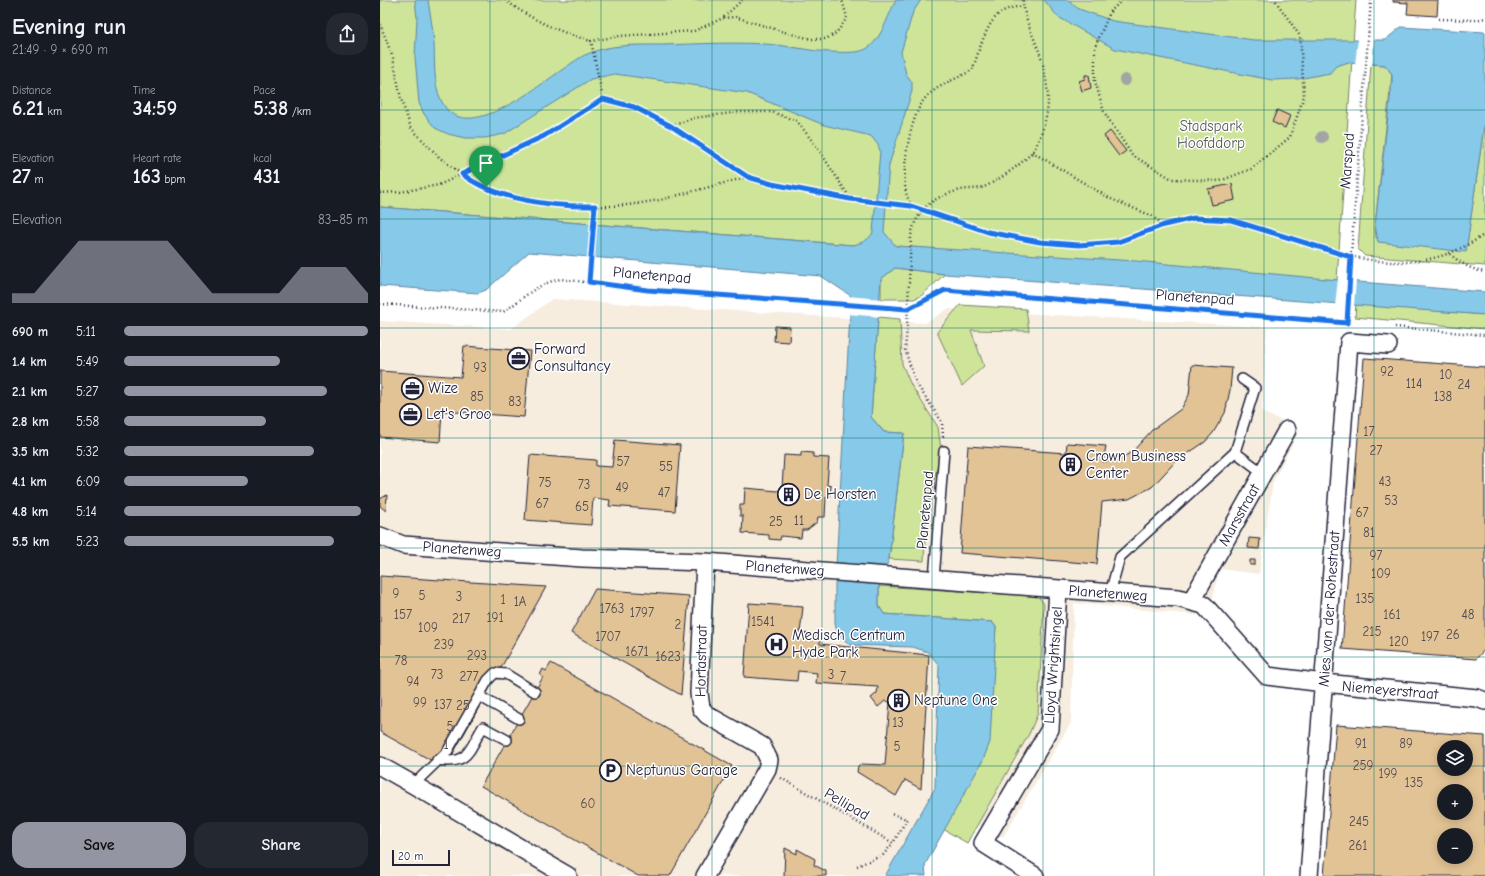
<!DOCTYPE html>
<meta charset="utf-8">
<style>
body{margin:0;font-family:"Comic Neue",sans-serif;background:#242831;color:#f1f3f6;height:100vh;display:flex;flex-direction:column;font-size:15px;white-space:nowrap}
*{box-sizing:border-box;margin:0}
p{font-size:13px;color:#9ea1a6}
.icon{flex:none;width:22px;height:22px;fill:none;stroke:currentColor;stroke-width:2;stroke-linecap:round;stroke-linejoin:round}
.map{position:relative;flex:1;overflow:hidden}
.details{display:flex;flex-direction:column;background:#171b24;width:380px}
.details>*{flex:none}
.controls{position:absolute;left:1057px;top:740px;display:grid;gap:8px}
.controls a{display:grid;place-items:center;width:36px;height:36px;border-radius:50%;background:#171b24;box-shadow:0 2px 10px #0003;font-size:20px}
.scale{position:absolute;left:12px;bottom:10px;width:58px;box-sizing:border-box;padding-left:4px;border:2px solid #22223b;border-top:0;font-size:11px;line-height:14px;white-space:nowrap;color:#22223b;-webkit-text-stroke:3px #fff;paint-order:stroke}
.pin{position:absolute;display:grid;place-items:center;width:34px;height:34px;color:#fff;margin:-41px -17px;border-radius:50% 50% 50% 0;rotate:-45deg;box-shadow:0 0 4px #0007}
.pin .icon{rotate:45deg}
.round{display:grid;place-items:center;flex:none;width:42px;height:42px;border-radius:16px;background:#242831}
.head{display:flex;align-items:center;justify-content:space-between;height:68px;padding:0 12px}
h1{font-size:22px;font-weight:600;line-height:30px}
.figures{display:grid;grid-template-columns:repeat(3,1fr);gap:6px;height:68px;padding:4px 12px}
.figures div{display:grid;align-content:center}
.figures b{font-size:20px;font-weight:600}
.figures small{font-size:11px;font-weight:400}
.figures p{font-size:11px}
.chart{height:112px;padding:8px 12px}
.chart p{display:flex;justify-content:space-between}
.chart svg{width:100%;height:72px;margin-top:4px;fill:#9495a2;opacity:.7}
.button{display:flex;gap:8px;margin-top:auto;padding:8px 12px}
.button a{flex:1;height:46px;border-radius:16px;background:#9495a2;color:#111;font-size:16px;font-weight:600;line-height:46px;text-align:center}
.button a+a{background:#242831;color:#f1f3f6}
ul{padding:0 12px;list-style:none;font-size:13px}
li{display:grid;grid-template-columns:64px 48px 1fr;align-items:center;height:30px}
li i{height:10px;border-radius:5px;background:#9495a2}
main{display:flex;flex:1;min-height:0}
.map>svg:first-child{display:block}
.built{fill:#f6eddf}
.green{fill:#cee499;stroke:#78836a}
.water{fill:#87c9e8;stroke:#5f86a3}
.pier{fill:#fff}
.building{fill:#e2c395;stroke:#22223b;fill-rule:evenodd}
.lines{fill:none;stroke-linecap:round;stroke-linejoin:round}
.service-casing{stroke:#22223b;stroke-width:12}
.minor-casing{stroke:#22223b;stroke-width:20}
.path{stroke:#22223b;stroke-width:2.5;stroke-dasharray:1 3;stroke-linecap:butt}
.service{stroke:#fff;stroke-width:9}
.minor{stroke:#fff;stroke-width:17}
.tree{fill:#a2a5a3}
.route-casing{stroke:#fff;stroke-width:8}
.route{stroke:#1a73e8;stroke-width:5}
.grid{fill:none;stroke:#0f766e;stroke-width:1;stroke-opacity:0.55}
.labels{text-anchor:middle;dominant-baseline:central;stroke-width:3;stroke-linejoin:round;paint-order:stroke}
.number-label{font-size:13px;fill:#524a52}
.park-label{font-size:15px;fill:#565c57;stroke:#fff}
.street-label{font-size:15px;fill:#22223b;stroke:#fff}
.poi-label{font-size:15px;fill:#22223b;stroke:#fff;text-anchor:start}
</style>
<main>
<section class="details">
<div class="head"><div><h1>Evening run</h1><p>21:49 · 9 × 690 m</p></div><a class="round"><svg class="icon" aria-label="share" viewBox="0 0 24 24"><path d="M12 15V3M7 8l5-5 5 5M5 13v7h14v-7"/></svg></a></div>
<div class="figures">
<div><p>Distance</p><b>6.21<small> km</small></b></div>
<div><p>Time</p><b>34:59</b></div>
<div><p>Pace</p><b>5:38<small> /km</small></b></div>
</div>
<div class="figures">
<div><p>Elevation</p><b>27<small> m</small></b></div>
<div><p>Heart rate</p><b>163<small> bpm</small></b></div>
<div><p>kcal</p><b>431</b></div>
</div>
<div class="chart"><p><span>Elevation</span>83–85 m</p>
<svg viewBox="0 0 160 44" preserveAspectRatio="none"><path d="M0 44V38L10 38L20 22L30 6L40 6L50 6L60 6L70 6L80 22L90 38L100 38L110 38L120 38L130 22L140 22L150 22L160 38V44z"/></svg>
</div>
<ul>
<li><b>690 m</b>5:11<i style="width:100%"></i></li>
<li><b>1.4 km</b>5:49<i style="width:64%"></i></li>
<li><b>2.1 km</b>5:27<i style="width:83%"></i></li>
<li><b>2.8 km</b>5:58<i style="width:58%"></i></li>
<li><b>3.5 km</b>5:32<i style="width:78%"></i></li>
<li><b>4.1 km</b>6:09<i style="width:51%"></i></li>
<li><b>4.8 km</b>5:14<i style="width:97%"></i></li>
<li><b>5.5 km</b>5:23<i style="width:86%"></i></li>
</ul>
<div class="button"><a>Save</a><a>Share</a></div>
</section>
<div class="map">
<svg width="1105" height="876" viewBox="0 0 1105 876">
<rect width="100%" height="100%" fill="#fff"/>
<filter id="ink" filterUnits="userSpaceOnUse"><feTurbulence type="fractalNoise" baseFrequency=".025" numOctaves="2"/><feDisplacementMap in="SourceGraphic" scale="8" xChannelSelector="R" yChannelSelector="G"/><feConvolveMatrix kernelMatrix="1 2 1 2 8 2 1 2 1" color-interpolation-filters="sRGB"/></filter>
<g filter="url(#ink)">
<path class="built" d="M172,299L545,323L568,309L887,327L882,412L920,429L893,482L879,574L839,569L833,599L816,615L694,603L691,723L623,837L568,810L532,876H0V321L131,329Z"/>
<path class="green" d="M0,0H976L957,280L516,246L473,245L0,207Z
M991,64L1005,65L1012,74L995,225L996,238L1086,251L1105,119V266L985,256L978,249Z
M515,268L565,274L541,296L534,299H501V279Z
M976,304L1105,315V329L975,317Z
M580,305L646,309L649,331L591,330L604,366L582,386L557,332Z
M498,317L520,319L522,364L531,385L558,427L561,450L546,516L544,561L509,559L524,433L504,432L491,417Z
M499,586L658,596L664,604L658,713L649,734L587,843L563,829L603,760L616,627L612,622L504,614L499,606Z"/>
<path class="water" d="M35,0H48C50,14 53,28 54,43C55,62 53,83 61,100C86,155 176,69 205,55C228,44 256,45 281,45C315,44 351,42 385,44C407,45 428,51 449,52C460,52 477,54 486,49C501,41 508,15 516,0H541L533,12L521,52L526,74L532,82V91L509,165L504,232L516,246L756,261L979,282L1105,292V315L565,274L515,268L501,279L491,417L504,432L524,433L509,559L499,586V606L504,614L612,622L616,627L610,742L603,760L545,865L546,876H505L555,788L559,665L548,652L533,647L471,645L458,635L455,624V584L471,296L441,276L149,252L106,290L98,293L0,286V207L473,245C481,243 490,240 493,232L500,151L498,145L491,136L444,125L367,93L235,74L211,79L124,134L105,138H85L68,134L55,128L44,114L39,103L35,57L37,18Z
M664,0H687L699,9L733,21L874,40H1005L1021,27L1105,32V119L1086,252L998,242L995,225L1012,82V74L1005,65L969,62L956,66L950,73L918,79L892,80L850,72L735,49L678,17Z"/>
<path class="pier" d="M994,38L992,66L975,64L978,39Z
M958,278L976,280L974,306H955Z
M467,296L502,299L500,317L468,314Z"/>
<path class="building" d="M1013,0H1058L1057,16L1027,14L1028,3L1013,2Z
M705,75H709L711,88L702,91L699,81L705,79Z
M897,110L910,116L905,128L892,122Z
M730,131L746,151L739,156L724,136Z
M852,184L855,200L832,205L828,189Z
M395,326L410,327L409,342L394,341Z
M84,346L150,351L144,417L62,411L60,442L0,437V371L81,377Z
M984,358L1105,367V649L1096,659L962,649Z
M812,365L852,368L850,390L845,413L833,433L825,442L795,462L772,487L749,499L722,502L717,564L580,553L588,446L686,453L687,443L726,446L723,462L739,460L753,451L772,430L801,409L809,395Z
M235,440L300,445L295,511L229,506L230,500L213,498L211,525L145,520L150,455L216,460V466L232,467Z
M421,452L433,453V457L449,458L447,485L451,486L450,497H446L445,517H438L437,522L427,530H422L421,538L401,536L400,540L389,539V535L362,533L363,516H360V505H364L365,488L398,491L402,488L404,455L421,456Z
M7,495L6,511L0,506V499Z
M869,538L880,539L879,549L868,548Z
M870,560H875V565H870Z
M0,576L166,587L65,768L0,732Z
M215,589L309,596L301,695L191,633Z
M369,603L423,607L420,633L440,635V644L549,655L541,789L525,780L516,796L477,772L478,766L481,764L505,765L510,702L505,701L498,707L491,698L497,693L498,687L436,683L437,673L418,671L417,681L364,677Z
M171,663L352,766L290,876H258L101,786L163,677L160,675L163,669L166,671Z
M956,725L1105,736V876H944ZM1064,747H1086V769H1064ZM1064,791H1086V813H1064ZM1064,835H1086V857H1064Z
M405,848L417,854V849L435,859L434,865L446,871V876H404Z"/>
<g class="lines">
<defs>
<path id="service" d="M855,452L883,473
M554,579L564,451
M730,593L740,557L855,452L875,388L862,379
M99,696L139,719
M57,760C89,765 88,751 103,727L127,740
M34,784L67,752L108,680L115,673L126,674L155,692"/>
<path id="minor" d="M0,536L23,545L202,558L325,562L798,598L824,605L887,676L944,683L1097,698L1105,701
M325,562L319,693L321,708L327,715L382,746L389,760L387,769L325,876
M812,600L907,430
M0,766C64,801 125,840 188,876
M655,876L603,843L670,729L678,589
M929,876L969,342L1008,345"/>
</defs>
<use href="#service" class="service-casing"/>
<use href="#minor" class="minor-casing"/>
<path class="path" d="M125,0C152,20 179,32 211,41
M742,0L730,12L715,47V81L724,112L752,155L792,179L840,181L871,169L910,137L924,96L920,36L895,0
M344,17L362,0
M1059,19L1095,20L1105,18
M0,24L13,58L21,99L31,128L60,158L92,182L139,198L167,204L210,207L248,205L280,200L367,177
M223,99L254,107L291,126L368,177L392,185L470,199L531,206L608,232L660,243L698,245L737,242L784,225
M291,126L314,118L359,112H392L417,121L439,150L470,198
M652,152L731,199L770,215L784,225C807,220 826,217 850,220C869,222 893,232 911,238C980,262 1041,279 1105,234
M0,193L20,192L59,185L164,136L223,99L211,41L240,36L314,31L343,18L355,17L411,34L431,39H446L456,33L463,24L467,17L462,0
M531,206C530,202 527,197 526,192C521,169 530,120 543,101C554,86 577,79 592,70C600,51 606,16 628,9C633,7 638,7 643,6
M1070,254C1080,263 1092,270 1105,272
M209,282L215,206
M0,304L123,312C143,299 157,283 181,279L269,290L528,309L565,290L968,323
M968,324L970,267L991,0
M1015,327L1105,335
M563,437L562,422L536,383L525,350L527,327L531,236C536,211 552,197 577,191C586,188 596,190 604,187C616,182 645,162 653,151C660,141 668,115 668,102C668,90 665,72 662,60C656,40 644,22 643,0
M401,778L513,843L527,819L511,814
M477,866L503,855L513,843"/>
<use href="#service" class="service"/>
<use href="#minor" class="minor"/>
</g>
<g class="tree">
<circle cx="745" cy="80" r="6"/>
<circle cx="942" cy="137" r="6"/>
</g>
</g>
<g class="lines" filter="url(#ink)">
<defs>
<path id="route" d="M223,99L254,107L291,126L368,177L392,184L470,199L531,206L608,232L660,242L698,245L738,242L784,225L814,218L851,220L971,257L967,323L565,290L528,309L268,290L209,282L215,206C173,207 116,200 82,174L164,136Z"/>
</defs>
<use href="#route" class="route-casing"/>
<use href="#route" class="route"/>
</g>
<path class="grid" d="M110,0V876M221,0V876M332,0V876M442,0V876M552,0V876M663,0V876M774,0V876M884,0V876M994,0V876M0,110H1105M0,219H1105M0,328H1105M0,438H1105M0,548H1105M0,657H1105M0,766H1064M1086,766H1105"/>
<defs>
<symbol id="office-ring" viewBox="-11 -11 22 22"><circle r="9.5" fill="#fff" stroke="#22223b" stroke-width="1.5"/><path d="M-6-3h4V-5.5h4V-3h4V5H-6ZM-1-4.5V-3h2v-1.5ZM-6 0V1H6V0Z" fill="#22223b"/></symbol>
<symbol id="building-ring" viewBox="-11 -11 22 22"><circle r="9.5" fill="#fff" stroke="#22223b" stroke-width="1.5"/><path d="M-4-6H4V6H1V3H-1V6H-4ZM-2.5-4.3h1.7v1.8h-1.7ZM.8-4.3h1.7v1.8H.8ZM-2.5-1h1.7V.8h-1.7ZM.8-1h1.7V.8H.8Z" fill="#22223b"/></symbol>
<symbol id="hospital-ring" viewBox="-11 -11 22 22"><circle r="9.5" fill="#fff" stroke="#22223b" stroke-width="1.5"/><path d="M-5-5h3v3.5h4V-5h3V5h-3V1.5h-4V5h-3Z" fill="#22223b"/></symbol>
<symbol id="parking-ring" viewBox="-11 -11 22 22"><circle r="9.5" fill="#fff" stroke="#22223b" stroke-width="1.5"/><path d="M-3.5-5.5H1a3.5 3.5 0 0 1 0 7H-1V5.5H-3.5ZM-1-3.4V-.6H.8a1.4 1.4 0 0 0 0-2.8Z" fill="#22223b"/></symbol>
</defs>
<g fill-rule="evenodd">
<use href="#office-ring" x="126" y="346" width="25" height="25"/>
<use href="#office-ring" x="20" y="376" width="25" height="25"/>
<use href="#office-ring" x="18" y="402" width="25" height="25"/>
<use href="#building-ring" x="678" y="452" width="25" height="25"/>
<use href="#building-ring" x="396" y="482" width="25" height="25"/>
<use href="#hospital-ring" x="384" y="632" width="25" height="25"/>
<use href="#building-ring" x="506" y="688" width="25" height="25"/>
<use href="#parking-ring" x="218" y="758" width="25" height="25"/>
</g>
<g class="labels">
<g class="number-label">
<text x="100" y="367">93</text>
<text x="1007" y="371">92</text>
<text x="1066" y="374">10</text>
<text x="1034" y="383">114</text>
<text x="1084" y="384">24</text>
<text x="97" y="396">85</text>
<text x="1063" y="396">138</text>
<text x="135" y="401">83</text>
<text x="989" y="431">17</text>
<text x="996" y="450">27</text>
<text x="243" y="461">57</text>
<text x="286" y="466">55</text>
<text x="1005" y="481">43</text>
<text x="165" y="482">75</text>
<text x="204" y="484">73</text>
<text x="242" y="487">49</text>
<text x="284" y="492">47</text>
<text x="1011" y="500">53</text>
<text x="162" y="503">67</text>
<text x="202" y="506">65</text>
<text x="982" y="512">67</text>
<text x="419" y="520">11</text>
<text x="396" y="521">25</text>
<text x="989" y="532">81</text>
<text x="996" y="555">97</text>
<text x="1001" y="573">109</text>
<text x="16" y="593">9</text>
<text x="42" y="595">5</text>
<text x="79" y="596">3</text>
<text x="985" y="598">135</text>
<text x="123" y="599">1</text>
<text x="140" y="601">1A</text>
<text x="232" y="608">1763</text>
<text x="262" y="612">1797</text>
<text x="23" y="614">157</text>
<text x="1012" y="614">161</text>
<text x="1088" y="614">48</text>
<text x="115" y="617">191</text>
<text x="81" y="618">217</text>
<text x="383" y="621">1541</text>
<text x="298" y="624">2</text>
<text x="48" y="627">109</text>
<text x="992" y="631">215</text>
<text x="1073" y="634">26</text>
<text x="228" y="636">1707</text>
<text x="1050" y="636">197</text>
<text x="1019" y="641">120</text>
<text x="64" y="644">239</text>
<text x="257" y="651">1671</text>
<text x="97" y="655">293</text>
<text x="288" y="656">1623</text>
<text x="21" y="660">78</text>
<text x="57" y="674">73</text>
<text x="451" y="674">3</text>
<text x="89" y="676">277</text>
<text x="463" y="676">7</text>
<text x="33" y="681">94</text>
<text x="40" y="702">99</text>
<text x="63" y="704">137</text>
<text x="83" y="705">25</text>
<text x="518" y="722">13</text>
<text x="70" y="726">5</text>
<text x="981" y="743">91</text>
<text x="1026" y="743">89</text>
<text x="66" y="744">1</text>
<text x="517" y="746">5</text>
<text x="983" y="765">259</text>
<text x="1008" y="773">199</text>
<text x="1034" y="782">135</text>
<text x="208" y="803">60</text>
<text x="979" y="821">245</text>
<text x="978" y="845">261</text>
</g>
<g class="park-label">
<text x="831" y="126">Stadspark<tspan x="831" dy="17">Hoofddorp</tspan></text>
</g>
<g class="street-label">
<text transform="translate(967 161) rotate(-86)">Marspad</text>
<text transform="translate(272 275) rotate(5)">Planetenpad</text>
<text transform="translate(815 297) rotate(4)">Planetenpad</text>
<text transform="translate(545 510) rotate(-85)">Planetenpad</text>
<text transform="translate(859 515) rotate(-61)">Marsstraat</text>
<text transform="translate(82 549) rotate(4)">Planetenweg</text>
<text transform="translate(405 568) rotate(4)">Planetenweg</text>
<text transform="translate(728 593) rotate(4)">Planetenweg</text>
<text transform="translate(949 609) rotate(-86)">Mies van der Rohestraat</text>
<text transform="translate(321 661) rotate(-89)">Hortastraat</text>
<text transform="translate(673 665) rotate(-86)">Lloyd Wrightsingel</text>
<text transform="translate(1010 690) rotate(5)">Niemeyerstraat</text>
<text transform="translate(467 804) rotate(30)">Pellipad</text>
</g>
<g class="poi-label">
<text x="154" y="349">Forward<tspan x="154" dy="17">Consultancy</tspan></text>
<text x="48" y="388">Wize</text>
<text x="46" y="414">Let's Groo</text>
<text x="706" y="456">Crown Business<tspan x="706" dy="17">Center</tspan></text>
<text x="424" y="494">De Horsten</text>
<text x="412" y="635">Medisch Centrum<tspan x="412" dy="17">Hyde Park</tspan></text>
<text x="534" y="700">Neptune One</text>
<text x="246" y="770">Neptunus Garage</text>
</g>
</g>
</svg>
<div class="controls">
<a><svg class="icon" aria-label="layers" viewBox="0 0 24 24"><path d="M12 4l9 5-9 5-9-5zM3 14l9 5 9-5"/></svg></a>
<a>+</a>
<a>−</a>
</div>
<div class="scale">20 m</div>
<div class="pin" style="left:106px;top:187px;background:#1e9e55"><svg class="icon" aria-label="arrive" viewBox="0 0 24 24"><path d="M6 21V4h12l-3 4 3 4H6"/></svg></div>
</div>
</main>
